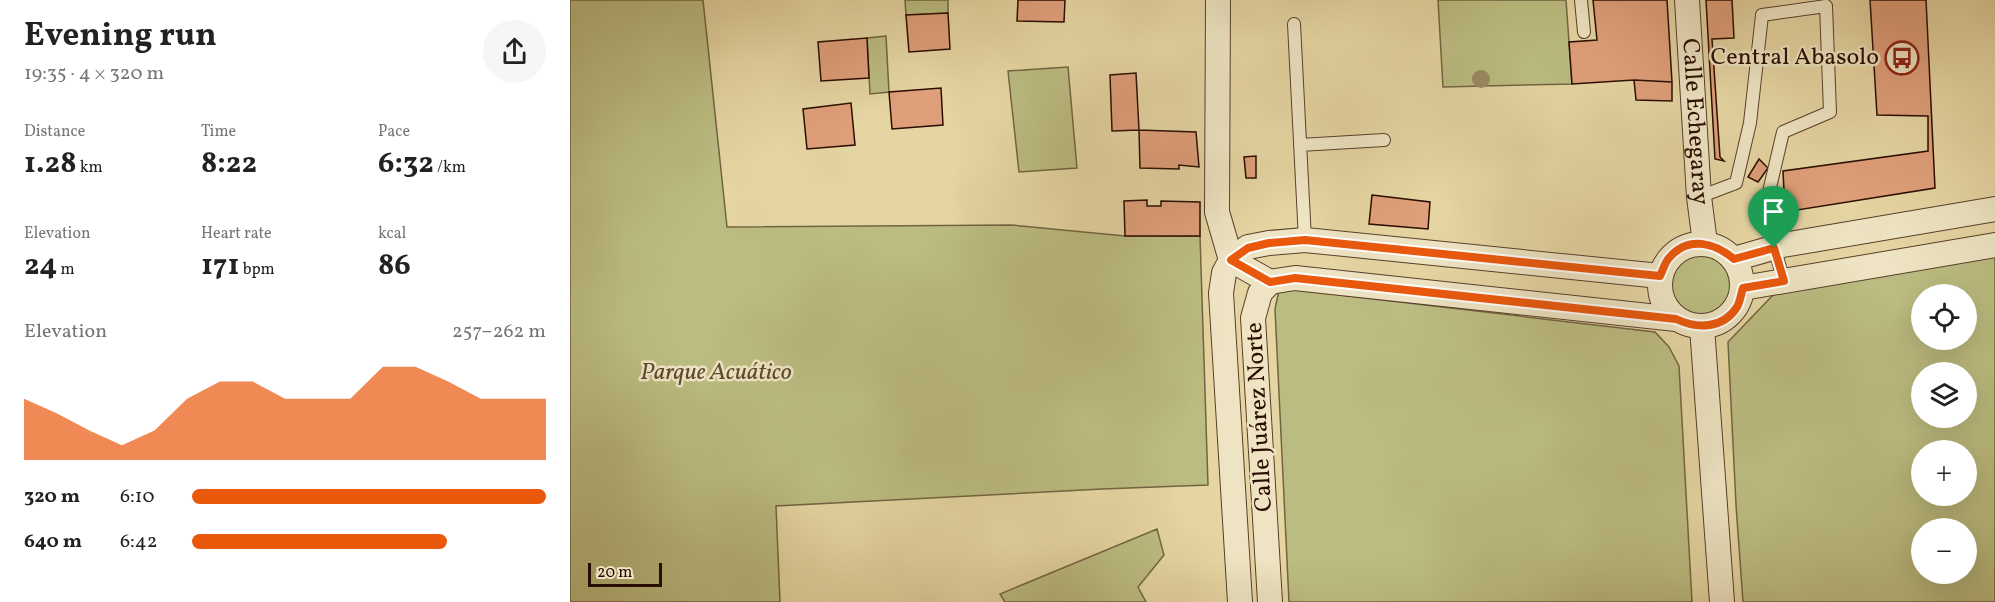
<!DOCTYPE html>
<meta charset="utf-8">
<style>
body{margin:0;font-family:Vollkorn,serif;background:#f6f6f6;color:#222;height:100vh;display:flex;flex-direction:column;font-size:22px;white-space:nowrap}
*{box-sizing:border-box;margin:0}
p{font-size:20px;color:#767676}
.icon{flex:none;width:33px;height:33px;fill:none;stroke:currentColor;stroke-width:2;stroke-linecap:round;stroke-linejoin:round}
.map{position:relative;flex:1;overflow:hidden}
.sheet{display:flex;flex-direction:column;background:#fff;width:570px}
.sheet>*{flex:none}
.fabs{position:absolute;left:1341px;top:284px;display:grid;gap:12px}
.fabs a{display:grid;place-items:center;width:66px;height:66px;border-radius:50%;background:#fff;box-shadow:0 6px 24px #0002;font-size:30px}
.scale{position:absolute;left:18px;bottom:15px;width:74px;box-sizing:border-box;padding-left:6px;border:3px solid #2a0d01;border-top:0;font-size:16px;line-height:21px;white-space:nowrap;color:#2a0d01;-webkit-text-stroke:4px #eee4c3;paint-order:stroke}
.pin{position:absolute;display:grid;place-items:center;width:51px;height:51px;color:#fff;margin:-62px -26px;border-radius:50% 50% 50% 0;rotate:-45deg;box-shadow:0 0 6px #0007}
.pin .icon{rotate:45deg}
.round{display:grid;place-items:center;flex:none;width:63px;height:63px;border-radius:32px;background:#f6f6f6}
.summary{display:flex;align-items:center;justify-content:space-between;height:102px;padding:0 24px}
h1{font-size:33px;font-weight:700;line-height:45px}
.metrics{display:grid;grid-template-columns:repeat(3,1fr);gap:9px;height:102px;padding:6px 24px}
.metrics div{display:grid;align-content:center}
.metrics b{font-size:30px;font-weight:700}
.metrics small{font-size:16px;font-weight:400}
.metrics p{font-size:16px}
.chart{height:168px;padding:12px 24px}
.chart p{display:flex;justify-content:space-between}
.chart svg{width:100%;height:108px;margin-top:6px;fill:#ea580c;opacity:.7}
ul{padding:0 24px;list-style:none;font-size:20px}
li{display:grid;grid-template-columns:96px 72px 1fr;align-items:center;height:45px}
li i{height:15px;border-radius:8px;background:#ea580c}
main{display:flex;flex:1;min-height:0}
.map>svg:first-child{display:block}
.green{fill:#bbbc81;stroke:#726441;stroke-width:1.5;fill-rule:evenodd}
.building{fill:#df9f7a;stroke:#2a0d01;stroke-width:1.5}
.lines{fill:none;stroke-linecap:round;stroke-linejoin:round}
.service-casing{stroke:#593f2a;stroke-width:14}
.minor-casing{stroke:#593f2a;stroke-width:26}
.service{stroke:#eee4c3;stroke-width:12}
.minor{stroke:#eee4c3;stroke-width:24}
.tree{fill:#9a8963}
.route-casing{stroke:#fff;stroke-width:12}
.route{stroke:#ea580c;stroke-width:8}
.labels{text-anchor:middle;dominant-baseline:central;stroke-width:5;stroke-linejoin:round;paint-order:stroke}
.poi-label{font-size:24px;fill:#2a0d01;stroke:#eee4c3;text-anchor:end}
.street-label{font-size:24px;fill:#2a0d01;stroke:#eee4c3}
.park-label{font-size:24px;font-style:italic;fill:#5d4a2e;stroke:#eee4c3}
</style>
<main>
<section class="sheet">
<div class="summary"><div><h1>Evening run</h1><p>19:35 · 4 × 320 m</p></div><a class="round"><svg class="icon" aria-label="share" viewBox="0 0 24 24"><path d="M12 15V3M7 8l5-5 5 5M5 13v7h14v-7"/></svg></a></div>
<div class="metrics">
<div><p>Distance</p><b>1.28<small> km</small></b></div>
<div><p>Time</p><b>8:22</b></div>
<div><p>Pace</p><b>6:32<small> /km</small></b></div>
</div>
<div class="metrics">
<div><p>Elevation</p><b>24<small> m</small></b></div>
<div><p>Heart rate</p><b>171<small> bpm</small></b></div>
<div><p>kcal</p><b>86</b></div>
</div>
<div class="chart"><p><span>Elevation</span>257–262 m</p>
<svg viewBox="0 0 160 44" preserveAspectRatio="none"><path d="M0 44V19L10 25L20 32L30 38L40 32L50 19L60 12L70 12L80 19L90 19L100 19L110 6L120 6L130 12L140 19L150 19L160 19V44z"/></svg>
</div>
<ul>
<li><b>320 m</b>6:10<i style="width:100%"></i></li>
<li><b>640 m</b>6:42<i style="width:72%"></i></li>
</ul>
</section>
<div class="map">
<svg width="1425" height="602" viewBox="0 0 1425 602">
<rect width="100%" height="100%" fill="#e5d5a3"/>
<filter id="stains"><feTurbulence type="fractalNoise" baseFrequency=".00333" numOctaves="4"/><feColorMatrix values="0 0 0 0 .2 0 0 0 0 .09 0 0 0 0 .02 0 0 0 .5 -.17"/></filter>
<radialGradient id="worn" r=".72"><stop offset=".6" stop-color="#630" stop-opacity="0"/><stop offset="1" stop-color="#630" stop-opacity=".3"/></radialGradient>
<path class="green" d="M0,0H133L157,227L442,225L555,236H630L638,485L532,489L206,506L210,602H0Z
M335,0H378V13L336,15Z
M868,0H996L1002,84L873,87Z
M316,36L319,92L300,94L297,38Z
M498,67L507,168L449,172L438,71Z
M1096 284a34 34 0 1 1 68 0a34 34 0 1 1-68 0Z
M1425,253V602H1173L1166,505L1158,342L1204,294ZM1352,294H1396V339H1352ZM1352,372H1396V417H1352ZM1352,450H1396V495H1352ZM1352,528H1396V573H1352Z
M709,290H727L1085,332L1099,347L1109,366L1122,602H719L705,309Z
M587,529L594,555L568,587L576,602H435L430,594Z"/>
<path class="building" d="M448,0H495L494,22L447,21Z
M1023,0H1097L1102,82L1064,80L1002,84L999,42L1027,40Z
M1136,0H1162L1164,38L1142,39L1150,157L1154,161L1145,159Z
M1300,0H1356L1365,188L1215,212L1213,171L1358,151V116L1307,115Z
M378,13L380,49L339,52L336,15Z
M297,38L299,78L251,81L248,42Z
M566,73L569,130L542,131L540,75Z
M1064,80L1102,82V101L1066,100Z
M371,88L373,125L322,129L319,92Z
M281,103L285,145L237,149L233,109Z
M569,130L626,132L629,167L609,165V169L570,168Z
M686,156V178H676L674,157Z
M1189,159L1198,168L1188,182L1178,177Z
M802,195L860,202L858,229L799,224Z
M577,200V206H591V201L630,202V236H555L554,201Z"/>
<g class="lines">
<defs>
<path id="service" d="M1011,0L1014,32
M724,24L735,240
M730,145L814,140
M1129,197L1166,183L1180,123L1192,15L1256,6L1260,112L1213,132L1198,196L1204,247L1214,281"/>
<g id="minor">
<path d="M648,0L647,212L661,260L654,273L651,293L670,602"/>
<path id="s1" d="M1117,0L1129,197L1135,243"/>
<circle cx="1131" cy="285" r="41"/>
<path d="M1164,259L1213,245L1425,209"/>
<path d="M661,260L678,247L699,243L735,240L1090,276"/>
<path d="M661,260L700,282"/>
<path d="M700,282L725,278L1106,319"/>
<path d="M1173,288L1425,245"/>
<path d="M1132,327L1152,602"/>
<path d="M700,602L683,318L690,293L700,282"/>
</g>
</defs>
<use href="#service" class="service-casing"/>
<use href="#minor" class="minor-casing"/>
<use href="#service" class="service"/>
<use href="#minor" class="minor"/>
</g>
<circle class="tree" cx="911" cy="79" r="9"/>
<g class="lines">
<defs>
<path id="route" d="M735,240L1090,276C1093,270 1095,262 1099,258C1118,235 1145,243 1164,259L1204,248L1214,281L1173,288C1171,294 1170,302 1167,307C1153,329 1127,329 1106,319L725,278L700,282L661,260L678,248L699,243Z"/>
</defs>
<use href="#route" class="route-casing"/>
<use href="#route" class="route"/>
</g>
<defs>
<symbol id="bus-ring" viewBox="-11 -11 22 22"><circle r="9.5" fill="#eee4c3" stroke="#8f2418" stroke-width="1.5"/><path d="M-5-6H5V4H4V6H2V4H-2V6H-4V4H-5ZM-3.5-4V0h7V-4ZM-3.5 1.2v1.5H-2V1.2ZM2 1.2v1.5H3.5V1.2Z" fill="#8f2418"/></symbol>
</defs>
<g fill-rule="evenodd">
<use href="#bus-ring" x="1313" y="39" width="38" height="38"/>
</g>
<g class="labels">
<g class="poi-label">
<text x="1309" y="58">Central Abasolo</text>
</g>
<g class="street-label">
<text stroke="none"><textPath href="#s1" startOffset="122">Calle Echegaray</textPath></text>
<text transform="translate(690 417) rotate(-93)">Calle Juárez Norte</text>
</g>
<g class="park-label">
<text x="146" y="373">Parque Acuático</text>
</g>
</g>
<rect width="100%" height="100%" filter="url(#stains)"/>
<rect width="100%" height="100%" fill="url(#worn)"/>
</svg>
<div class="fabs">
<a><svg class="icon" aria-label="locate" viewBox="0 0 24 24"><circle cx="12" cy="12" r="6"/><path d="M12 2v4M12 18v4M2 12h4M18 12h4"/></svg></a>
<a><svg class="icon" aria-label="layers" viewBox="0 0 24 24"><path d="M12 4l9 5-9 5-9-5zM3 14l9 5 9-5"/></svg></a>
<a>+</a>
<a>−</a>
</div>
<div class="scale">20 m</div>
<div class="pin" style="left:1204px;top:248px;background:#1e9e55"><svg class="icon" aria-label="arrive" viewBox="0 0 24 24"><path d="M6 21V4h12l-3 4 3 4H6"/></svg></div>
</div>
</main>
